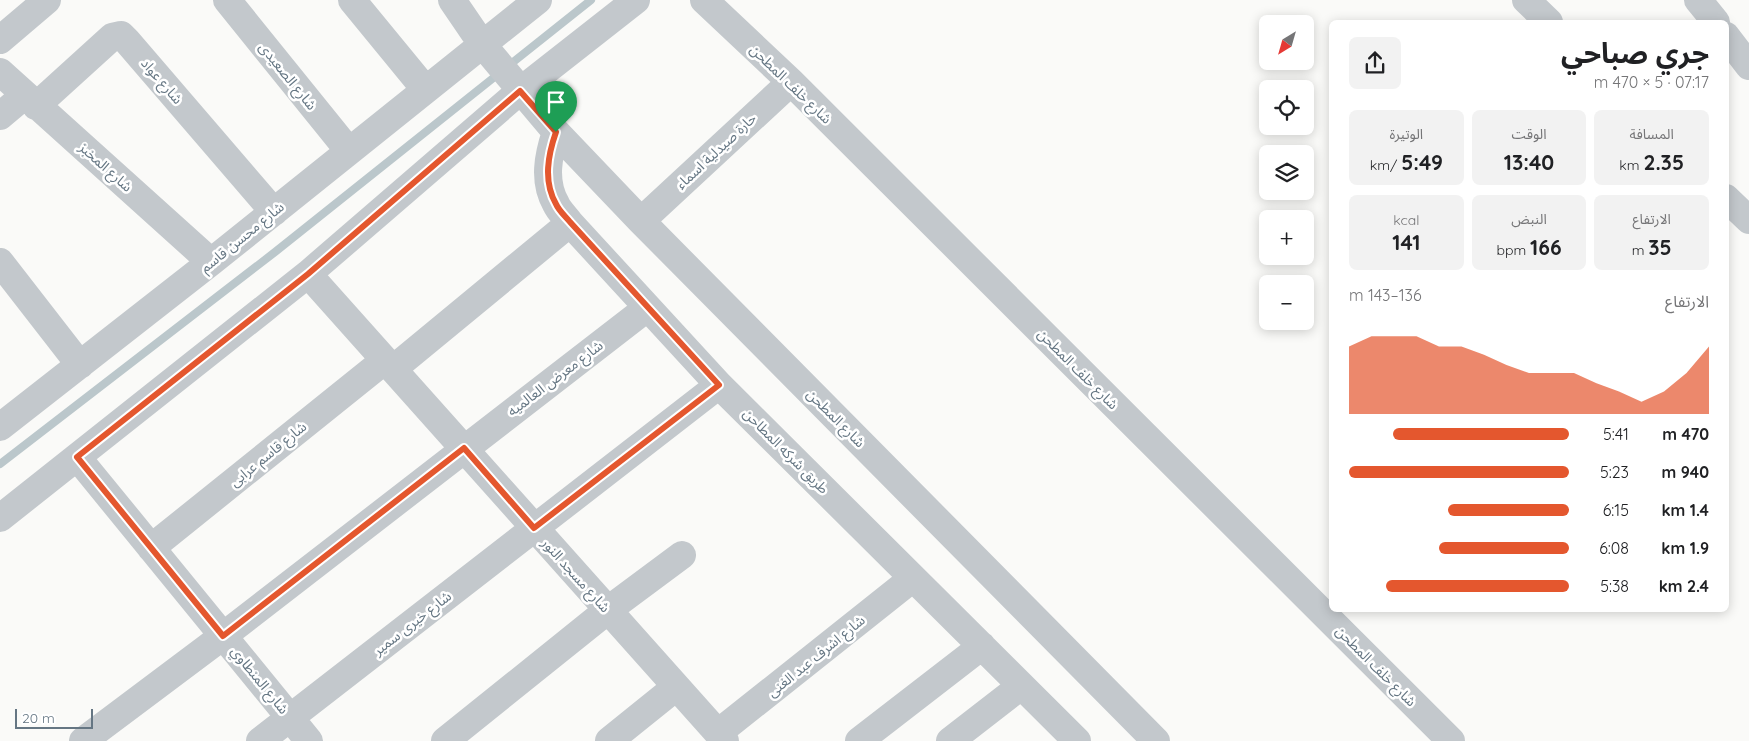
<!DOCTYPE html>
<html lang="ar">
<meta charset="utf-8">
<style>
body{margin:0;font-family:Quicksand,"Noto Sans Arabic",sans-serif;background:#f2f2f2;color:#202124;direction:rtl;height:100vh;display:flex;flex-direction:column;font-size:19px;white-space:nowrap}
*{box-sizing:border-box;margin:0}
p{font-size:16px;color:#757577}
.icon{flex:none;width:28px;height:28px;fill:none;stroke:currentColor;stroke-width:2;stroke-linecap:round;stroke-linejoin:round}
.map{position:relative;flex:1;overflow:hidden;direction:ltr}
.sheet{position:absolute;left:1329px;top:20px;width:400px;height:592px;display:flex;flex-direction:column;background:#fff;border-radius:8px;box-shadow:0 2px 12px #0003;direction:rtl}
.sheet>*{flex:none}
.needle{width:32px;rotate:217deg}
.controls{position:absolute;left:1259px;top:15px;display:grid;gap:10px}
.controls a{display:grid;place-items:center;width:55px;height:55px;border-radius:8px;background:#fff;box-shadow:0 2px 12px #0003;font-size:25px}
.scale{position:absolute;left:15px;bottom:12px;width:78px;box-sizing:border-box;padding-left:5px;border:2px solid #657683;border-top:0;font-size:14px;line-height:18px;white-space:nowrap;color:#657683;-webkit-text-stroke:4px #fff;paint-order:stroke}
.pin{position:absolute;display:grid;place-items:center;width:42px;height:42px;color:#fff;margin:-51px -21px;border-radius:50% 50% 50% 0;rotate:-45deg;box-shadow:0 0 5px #0007}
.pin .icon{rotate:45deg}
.round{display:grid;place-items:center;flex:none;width:52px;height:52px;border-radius:8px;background:#f2f2f2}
.head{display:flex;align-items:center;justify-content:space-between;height:85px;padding:0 20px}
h1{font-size:28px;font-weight:700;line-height:38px}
.metrics{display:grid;grid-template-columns:repeat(3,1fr);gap:8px;height:85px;padding:5px 20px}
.metrics div{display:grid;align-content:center;border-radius:8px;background:#f2f2f2;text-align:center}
.metrics b{font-size:21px;font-weight:700}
.metrics small{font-size:14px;font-weight:400}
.metrics p{font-size:14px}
.chart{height:140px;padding:10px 20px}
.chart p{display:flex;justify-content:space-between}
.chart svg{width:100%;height:90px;margin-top:5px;fill:#e4572e;opacity:.7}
ul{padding:0 20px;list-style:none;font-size:16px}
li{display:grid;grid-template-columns:80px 60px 1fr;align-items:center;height:38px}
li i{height:12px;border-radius:6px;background:#e4572e}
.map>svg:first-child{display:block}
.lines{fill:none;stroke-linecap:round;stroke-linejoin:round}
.stream{stroke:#bbc7cb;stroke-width:8}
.street{stroke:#c3c8cc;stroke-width:28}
.route-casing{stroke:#fff;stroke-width:10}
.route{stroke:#e4572e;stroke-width:6}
.labels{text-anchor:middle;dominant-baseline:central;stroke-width:5;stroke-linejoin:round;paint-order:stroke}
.street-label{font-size:14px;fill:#657683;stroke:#fff}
</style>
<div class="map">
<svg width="1749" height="741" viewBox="0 0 1749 741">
<rect width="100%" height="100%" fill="#fafaf8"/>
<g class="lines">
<path class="stream" d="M0,464L275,252L591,0"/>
<path class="street" d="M227,0L349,151
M352,0L425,89
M452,0L482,44L556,132L641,221L1156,741
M704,0L791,82L1451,741
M1526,0L1549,22
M1698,0L1716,22
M1726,36L1749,66
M0,40L47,0
M0,72L211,262
M36,106L112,37L121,35L127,41L274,212
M0,116L25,95
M556,132C548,156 543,181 556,204C559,211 566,217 570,223L719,385L1077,741
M1726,198L1749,220
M641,221L791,82
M0,262L80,365
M308,274L725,741
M393,369L570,223
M0,427L211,262L538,0
M77,457L309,741
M0,518L308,274L520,91L636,0
M151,548L385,360
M718,733L913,578
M83,741L223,636L647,308
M260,741L719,385
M445,741L608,610L682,555
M609,741L676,687
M859,741L982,646
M950,741L1021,686"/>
</g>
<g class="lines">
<defs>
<path id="route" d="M520,91L556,132C548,155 543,181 556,204C559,211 566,217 570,222L719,385L534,528L464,448L223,636L77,457L308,274Z"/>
</defs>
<use href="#route" class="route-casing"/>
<use href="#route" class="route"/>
</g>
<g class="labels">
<g class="street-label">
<text transform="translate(288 76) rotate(51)">شارع الصعيدى</text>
<text transform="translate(162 81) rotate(49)">شارع عواد</text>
<text transform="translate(791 84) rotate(44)">شارع خلف المطحن</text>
<text transform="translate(716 151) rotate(-43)">حارة صيدلية اسماء</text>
<text transform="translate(106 167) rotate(42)">شارع المخبز</text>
<text transform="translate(242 237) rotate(-39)">شارع محسن قاسم</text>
<text transform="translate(1078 369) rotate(45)">شارع خلف المطحن</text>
<text transform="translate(555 378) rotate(-37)">شارع معرض العالميه</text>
<text transform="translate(836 418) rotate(45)">شارع المطحن</text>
<text transform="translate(786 451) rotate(45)">طريق شركه المطاحن</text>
<text transform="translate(268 454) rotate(-39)">شارع قاسم عرابى</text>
<text transform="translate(576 575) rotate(48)">شارع مسجد النور</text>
<text transform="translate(412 623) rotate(-38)">شارع خيرى سمير</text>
<text transform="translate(816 656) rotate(-39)">شارع اشرف عبد الغنى</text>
<text transform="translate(1376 666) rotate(45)">شارع خلف المطحن</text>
<text transform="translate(260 680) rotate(51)">شارع المنطاوي</text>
</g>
</g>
</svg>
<div class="controls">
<a><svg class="needle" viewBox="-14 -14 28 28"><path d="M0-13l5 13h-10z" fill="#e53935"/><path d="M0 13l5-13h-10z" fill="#757577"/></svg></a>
<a><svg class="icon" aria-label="locate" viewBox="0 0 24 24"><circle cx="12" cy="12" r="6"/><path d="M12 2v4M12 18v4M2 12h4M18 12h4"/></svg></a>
<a><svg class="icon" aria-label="layers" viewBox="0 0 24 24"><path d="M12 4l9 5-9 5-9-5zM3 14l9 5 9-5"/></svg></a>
<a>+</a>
<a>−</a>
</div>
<div class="scale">20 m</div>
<div class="pin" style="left:556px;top:132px;background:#1e9e55"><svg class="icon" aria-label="arrive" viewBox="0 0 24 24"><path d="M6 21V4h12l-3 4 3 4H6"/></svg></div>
<section class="sheet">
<div class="head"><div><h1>جري صباحي</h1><p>07:17 · 5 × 470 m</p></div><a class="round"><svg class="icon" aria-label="share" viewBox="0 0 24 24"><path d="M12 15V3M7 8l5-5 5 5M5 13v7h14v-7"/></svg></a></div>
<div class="metrics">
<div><p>المسافة</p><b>2.35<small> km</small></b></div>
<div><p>الوقت</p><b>13:40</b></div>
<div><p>الوتيرة</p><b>5:49<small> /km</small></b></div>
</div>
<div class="metrics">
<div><p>الارتفاع</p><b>35<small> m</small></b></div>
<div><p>النبض</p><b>166<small> bpm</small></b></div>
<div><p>kcal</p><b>141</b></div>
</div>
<div class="chart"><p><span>الارتفاع</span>136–143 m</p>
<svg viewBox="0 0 160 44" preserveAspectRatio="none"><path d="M0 44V11L10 6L20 6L30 6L40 11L50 11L60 15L70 20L80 24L90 24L100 24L110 29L120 33L130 38L140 33L150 24L160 11V44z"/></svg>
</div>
<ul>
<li><b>470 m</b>5:41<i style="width:80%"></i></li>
<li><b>940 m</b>5:23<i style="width:100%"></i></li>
<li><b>1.4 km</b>6:15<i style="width:55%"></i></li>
<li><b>1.9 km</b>6:08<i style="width:59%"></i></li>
<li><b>2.4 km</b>5:38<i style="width:83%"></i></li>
</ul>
</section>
</div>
